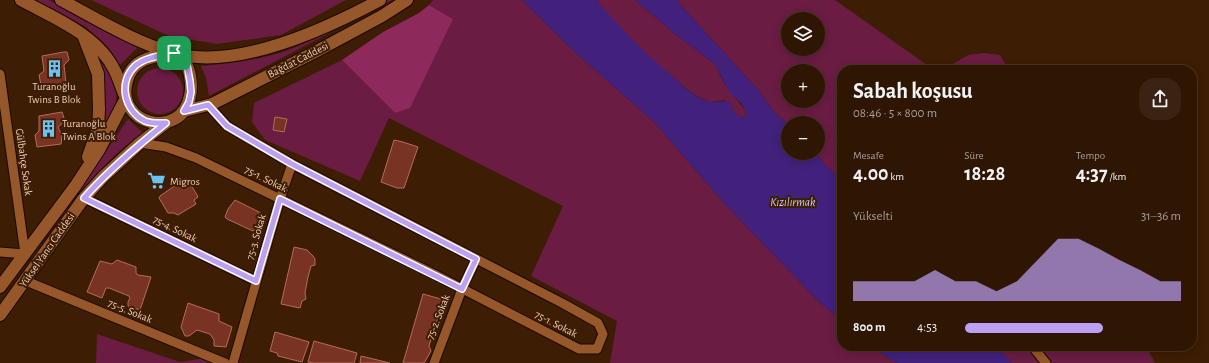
<!DOCTYPE html>
<html lang="tr">
<meta charset="utf-8">
<style>
body{margin:0;font-family:"Alegreya Sans",sans-serif;background:#3a2312;color:#f1f3f6;height:100vh;display:flex;flex-direction:column;font-size:15px;white-space:nowrap}
*{box-sizing:border-box;margin:0}
p{font-size:13px;color:#a79f9a}
.icon{flex:none;width:22px;height:22px;fill:none;stroke:currentColor;stroke-width:2;stroke-linecap:round;stroke-linejoin:round}
.map{position:relative;flex:1;overflow:hidden}
.panel{position:absolute;left:837px;top:65px;width:360px;height:286px;display:flex;flex-direction:column;background:#2e1603;border-radius:16px;box-shadow:0 2px 10px #0003,0 0 0 1px #493525}
.panel>*{flex:none}
.controls{position:absolute;left:781px;top:12px;display:grid;gap:8px}
.controls a{display:grid;place-items:center;width:44px;height:44px;border-radius:50%;background:#2e1603;box-shadow:0 2px 10px #0003,0 0 0 1px #493525;font-size:20px}
.pin{position:absolute;display:grid;place-items:center;width:34px;height:34px;color:#fff;margin:-17px;border-radius:8px;box-shadow:0 2px 6px #0006}
.round{display:grid;place-items:center;flex:none;width:42px;height:42px;border-radius:16px;background:#3a2312}
.head{display:flex;align-items:center;justify-content:space-between;height:68px;padding:0 16px}
h1{font-size:22px;font-weight:700;line-height:30px}
.stats{display:grid;grid-template-columns:repeat(3,1fr);gap:6px;height:68px;padding:4px 16px}
.stats div{display:grid;align-content:center}
.stats b{font-size:20px;font-weight:700}
.stats small{font-size:11px;font-weight:400}
.stats p{font-size:11px}
.chart{height:112px;padding:8px 16px}
.chart p{display:flex;justify-content:space-between}
.chart svg{width:100%;height:72px;margin-top:4px;fill:#bca0f2;opacity:.7}
ul{padding:0 16px;list-style:none;font-size:13px}
li{display:grid;grid-template-columns:64px 48px 1fr;align-items:center;height:30px}
li i{height:10px;border-radius:5px;background:#bca0f2}
.map>svg:first-child{display:block}
.green{fill:#6a1c43;fill-rule:evenodd}
.forest{fill:#8e295b}
.water{fill:#41217c}
.building{fill:#793323;stroke:#b86b5a}
.lines{fill:none;stroke-linecap:round;stroke-linejoin:round}
.street-casing{stroke:#1d0900;stroke-width:11}
.secondary-casing{stroke:#1d0900;stroke-width:14}
.street{stroke:#96572a;stroke-width:9}
.secondary{stroke:#96572a;stroke-width:12}
.route-casing{stroke:#fff;stroke-width:8}
.route{stroke:#bca0f2;stroke-width:5}
.labels{text-anchor:middle;dominant-baseline:central;stroke-width:4;stroke-linejoin:round;paint-order:stroke}
.street-label{font-size:11px;fill:#f2ceb7;stroke:#3d1d04}
.poi-label{font-size:11px;fill:#f2ceb7;stroke:#3d1d04;text-anchor:start}
.water-label{font-size:12px;font-style:italic;fill:#cdc4f5;stroke:#3d1d04}
</style>
<div class="map">
<svg width="1209" height="363" viewBox="0 0 1209 363">
<rect width="100%" height="100%" fill="#3d1d04"/>
<path class="green" d="M36,0H49L137,48L120,65L107,46L86,27Z
M91,0H346L281,35L217,44L169,36Z
M383,0H392L209,96L206,78L201,66C228,64 257,60 283,52C318,40 351,18 383,0Z
M433,0H522L577,54L654,122L725,204L818,301L842,320V346H873L884,356L897,363H610L617,321L531,276L563,206L389,118L360,181L265,140L252,122L254,103L342,60L395,113L453,19L429,5Z
M596,0H635L675,34L715,64L725,85L745,110V118L738,116L724,100L709,102L695,95L678,82L647,56L614,22Z
M676,0H835L934,70H842V180L825,165L816,153H818V123H788V124L774,112L761,93ZM788,19H818V49H788ZM788,71H818V101H788Z
M984,53L1000,55L1009,70H943L968,55Z
M101,61H104C121,96 120,94 105,129H101L105,92Z
M137 91a23 23 0 1 1 46 0a23 23 0 1 1-46 0Z
M128,119L144,134C100,157 67,216 39,257L36,254Z
M97,334L180,362L206,358L243,363H96Z
M996,346H1146L1155,363H1012Z"/>
<path class="forest" d="M429,5L453,19L410,108L395,113L342,60L383,32L419,13Z"/>
<path class="water" d="M522,0H596C618,25 640,49 665,70C677,80 688,92 702,99C712,104 721,99 731,103C733,112 736,116 745,118V110L741,103L729,92L715,64L675,34L635,0H676L761,93L774,112L788,124V153H816L825,165L842,180V320L818,301L725,204L654,122L577,54Z
M873,346H996L1012,363H897L884,356Z"/>
<path class="building" d="M64,52H67L69,60L64,65L66,83L47,86L41,85L39,75L44,71L42,56Z
M62,112L65,121L58,127L62,136L61,144L37,147L35,135L39,131V116Z
M275,117L287,119L284,132L273,130Z
M394,140L403,142L418,147L404,188H397L381,182Z
M186,178L196,193L198,197L194,200L196,204L178,215L174,213H168L159,198L160,196Z
M235,200L261,213L260,219L255,230L253,231L227,219L225,217L228,209Z
M294,247L307,250L313,256L315,259V265L311,266L308,277L305,293L306,299L302,301L300,308L281,304Z
M117,260L136,267V273L138,275L151,277L140,310L128,306V302L130,298L129,296L109,288H106L102,298L87,292L100,261L112,264Z
M423,294L441,299L439,318L436,322L429,346L431,351L424,363H403Z
M188,303L219,314V321L232,327L226,347L214,346V340L210,334L197,330L189,336H185L181,327Z
M275,332L309,342L302,362L278,356L277,353L270,351Z
M314,341L357,353L354,363H313L308,362Z
M361,356L390,363H360Z"/>
<g class="lines">
<defs>
<path id="street" d="M0,74L25,254L0,252
M140,143L166,147L196,158L428,271L579,349H597L603,334L598,323L562,303L292,164L227,126L208,105
M84,198L256,281
M26,281L225,363
M1032,346L1046,363
M233,363L280,199L292,164
M434,363L462,289L476,259"/>
<path id="secondary" d="M21,0C54,18 98,35 115,71C119,79 121,87 124,94
M61,0C97,19 134,42 173,53C235,71 326,29 380,0
M83,35L98,74L99,110L98,128L88,157
M174,53C177,57 185,61 187,66C191,74 192,88 190,96C181,142 114,124 127,81C129,72 135,64 144,60C152,56 164,55 174,53Z
M184,111L212,104L315,52L382,16L407,0
M0,287L76,185L99,150L126,98
M0,315L84,198L103,177L140,143L166,123"/>
</defs>
<use href="#street" class="street-casing"/>
<use href="#secondary" class="secondary-casing"/>
<use href="#street" class="street"/>
<use href="#secondary" class="secondary"/>
</g>
<g class="lines">
<defs>
<path id="route" d="M174,53L187,65L190,81L191,92L189,102L184,111L208,105L227,126L292,164L476,259L462,289L280,199L256,281L84,198C109,170 137,146 166,123C159,123 152,124 145,121C124,111 118,82 135,66C145,57 161,56 174,53Z"/>
</defs>
<use href="#route" class="route-casing"/>
<use href="#route" class="route"/>
</g>
<defs>
<symbol id="building-bare" viewBox="-9 -9 18 18"><path d="M-4-6H4V6H1V3H-1V6H-4ZM-2.5-4.3h1.7v1.8h-1.7ZM.8-4.3h1.7v1.8H.8ZM-2.5-1h1.7V.8h-1.7ZM.8-1h1.7V.8H.8Z" fill="#6bc3f2" stroke="#3d1d04" stroke-width="2.5" paint-order="stroke"/></symbol>
<symbol id="supermarket-bare" viewBox="-9 -9 18 18"><path d="M-6-5.5h2.5l.6 2H6L4.5 2H-2.5L-4.4-4H-6ZM-1.5 3.2a1.3 1.3 0 1 0 .1 0ZM3 3.2a1.3 1.3 0 1 0 .1 0Z" fill="#6bc3f2" stroke="#3d1d04" stroke-width="2.5" paint-order="stroke"/></symbol>
</defs>
<g fill-rule="evenodd">
<use href="#building-bare" x="42" y="56" width="25" height="25"/>
<use href="#building-bare" x="36" y="116" width="25" height="25"/>
<use href="#supermarket-bare" x="144" y="168" width="25" height="25"/>
</g>
<g class="labels">
<g class="street-label">
<text transform="translate(298 60) rotate(-27)">Bağdat Caddesi</text>
<text transform="translate(24 162) rotate(82)">Gülbahçe Sokak</text>
<text transform="translate(266 179) rotate(26)">75-1. Sokak</text>
<text transform="translate(175 229) rotate(26)">75-4. Sokak</text>
<text transform="translate(256 237) rotate(-74)">75-3. Sokak</text>
<text transform="translate(47 250) rotate(-55)">Yüksel Yancı Caddesi</text>
<text transform="translate(130 311) rotate(22)">75-5. Sokak</text>
<text transform="translate(438 317) rotate(-69)">75-2. Sokak</text>
<text transform="translate(556 324) rotate(27)">75-1. Sokak</text>
</g>
<g class="poi-label">
<text x="54" y="86" text-anchor="middle">Turanoğlu<tspan x="54" dy="13">Twins B Blok</tspan></text>
<text x="62" y="123">Turanoğlu<tspan x="62" dy="13">Twins A Blok</tspan></text>
<text x="170" y="181">Migros</text>
</g>
<g class="water-label">
<text x="793" y="202">Kızılırmak</text>
</g>
</g>
</svg>
<div class="controls">
<a><svg class="icon" aria-label="layers" viewBox="0 0 24 24"><path d="M12 4l9 5-9 5-9-5zM3 14l9 5 9-5"/></svg></a>
<a>+</a>
<a>−</a>
</div>
<div class="pin" style="left:174px;top:53px;background:#1e9e55"><svg class="icon" aria-label="arrive" viewBox="0 0 24 24"><path d="M6 21V4h12l-3 4 3 4H6"/></svg></div>
<section class="panel">
<div class="head"><div><h1>Sabah koşusu</h1><p>08:46 · 5 × 800 m</p></div><a class="round"><svg class="icon" aria-label="share" viewBox="0 0 24 24"><path d="M12 15V3M7 8l5-5 5 5M5 13v7h14v-7"/></svg></a></div>
<div class="stats">
<div><p>Mesafe</p><b>4.00<small> km</small></b></div>
<div><p>Süre</p><b>18:28</b></div>
<div><p>Tempo</p><b>4:37<small> /km</small></b></div>
</div>
<div class="chart"><p><span>Yükselti</span>31–36 m</p>
<svg viewBox="0 0 160 44" preserveAspectRatio="none"><path d="M0 44V32L10 32L20 32L30 32L40 25L50 32L60 32L70 38L80 32L90 19L100 6L110 6L120 12L130 19L140 25L150 32L160 32V44z"/></svg>
</div>
<ul>
<li><b>800 m</b>4:53<i style="width:64%"></i></li>
</ul>
</section>
</div>
